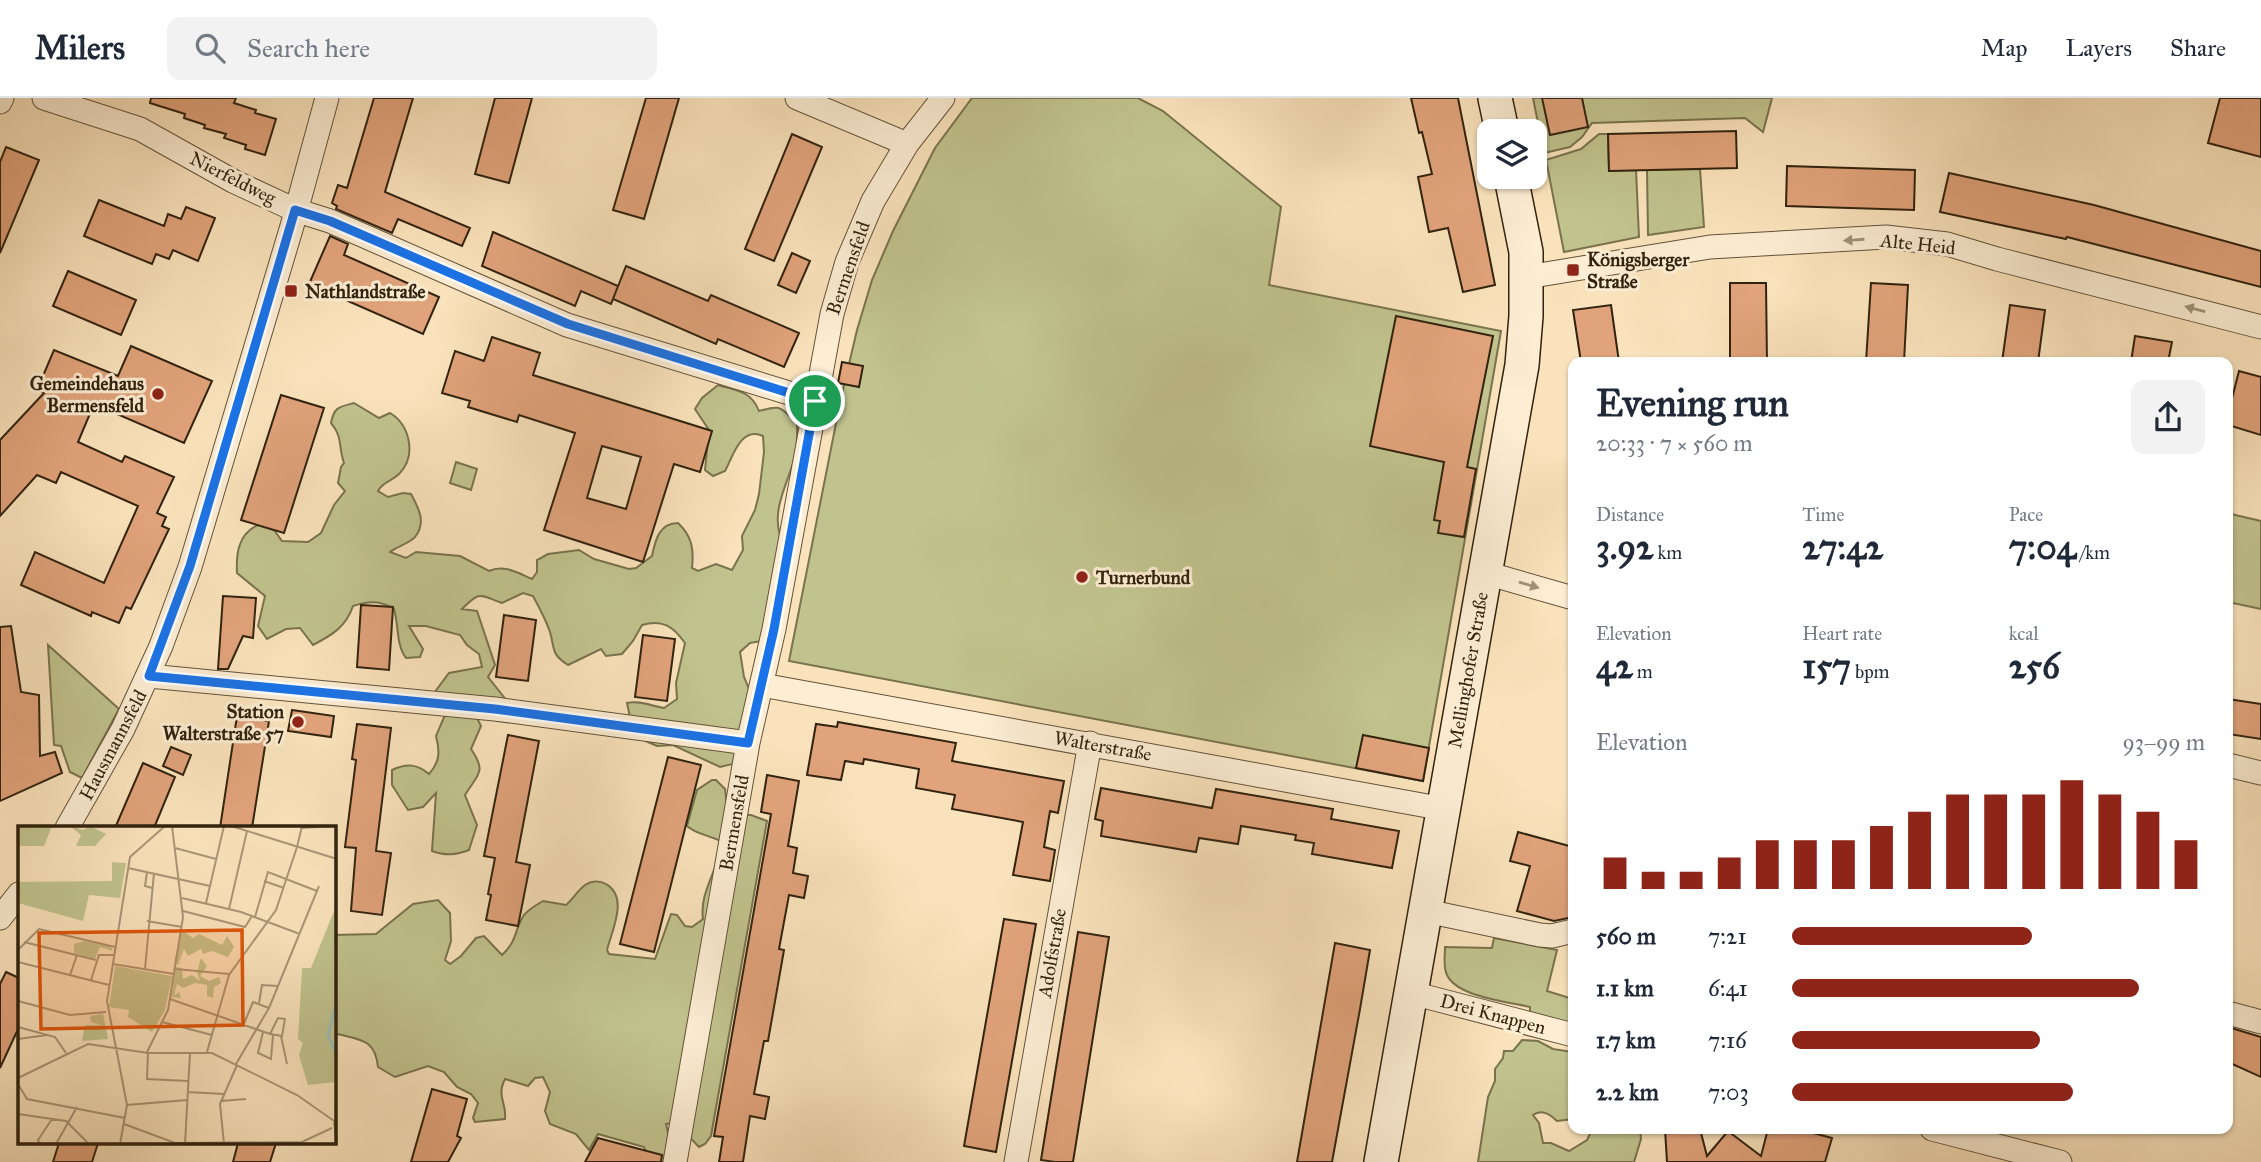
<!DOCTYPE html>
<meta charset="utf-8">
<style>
body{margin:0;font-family:"IM FELL Great Primer",serif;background:#f2f2f3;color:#1f2937;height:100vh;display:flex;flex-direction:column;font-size:26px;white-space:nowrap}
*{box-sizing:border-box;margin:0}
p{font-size:23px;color:#747a83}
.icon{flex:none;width:38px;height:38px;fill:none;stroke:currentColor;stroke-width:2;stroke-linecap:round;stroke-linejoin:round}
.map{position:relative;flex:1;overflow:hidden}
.side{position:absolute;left:1568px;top:259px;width:665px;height:777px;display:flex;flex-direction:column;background:#fff;border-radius:14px;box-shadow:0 2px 5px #0004}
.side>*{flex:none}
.controls{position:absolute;left:1477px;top:21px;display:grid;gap:14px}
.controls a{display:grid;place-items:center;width:70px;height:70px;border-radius:14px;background:#fff;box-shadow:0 2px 5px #0004;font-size:35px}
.pin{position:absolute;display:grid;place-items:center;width:60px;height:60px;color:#fff;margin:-30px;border:4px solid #fff;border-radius:50%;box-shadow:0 2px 7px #0007}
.round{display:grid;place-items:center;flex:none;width:74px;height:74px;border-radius:14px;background:#f2f2f3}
.summary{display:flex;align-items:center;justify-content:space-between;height:119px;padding:0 28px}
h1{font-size:38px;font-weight:700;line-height:52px}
.metrics{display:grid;grid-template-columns:repeat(3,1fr);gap:10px;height:119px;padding:7px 28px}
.metrics div{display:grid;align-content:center}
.metrics b{font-size:35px;font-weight:700}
.metrics small{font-size:19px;font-weight:400}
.metrics p{font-size:19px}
.chart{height:196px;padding:14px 28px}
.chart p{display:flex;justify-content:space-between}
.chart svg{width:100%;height:126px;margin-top:7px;stroke:#8f2418;stroke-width:6}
ul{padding:0 28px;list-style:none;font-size:23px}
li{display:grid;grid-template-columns:112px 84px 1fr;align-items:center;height:52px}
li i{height:18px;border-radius:9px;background:#8f2418}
header{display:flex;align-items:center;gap:42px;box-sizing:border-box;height:98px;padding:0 35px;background:#fff;border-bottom:2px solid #e0e1e3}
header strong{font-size:33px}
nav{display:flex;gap:38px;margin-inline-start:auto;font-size:24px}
.search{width:490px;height:63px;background:#f2f2f3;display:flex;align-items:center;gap:18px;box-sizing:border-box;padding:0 24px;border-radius:14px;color:#747a83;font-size:26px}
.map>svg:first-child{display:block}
.green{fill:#c1c38e;stroke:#79734e;stroke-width:2}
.building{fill:#e1a37b;stroke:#31230f;stroke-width:2;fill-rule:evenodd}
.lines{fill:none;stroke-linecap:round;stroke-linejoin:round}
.street-casing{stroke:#63533a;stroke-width:25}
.secondary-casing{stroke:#31230f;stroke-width:36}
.street{stroke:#fcedd3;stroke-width:23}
.secondary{stroke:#fcedd3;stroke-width:33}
.oneway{fill:#a1927b}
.route-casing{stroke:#fff;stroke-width:14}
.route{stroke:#1a73e8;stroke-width:9}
.poi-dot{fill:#8f2418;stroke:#fcedd3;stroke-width:2.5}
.labels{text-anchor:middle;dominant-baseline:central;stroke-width:6;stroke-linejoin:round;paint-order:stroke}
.street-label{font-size:19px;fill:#31230f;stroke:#fcedd3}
.poi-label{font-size:19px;font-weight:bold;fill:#31230f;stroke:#fcedd3;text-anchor:start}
.inset-river{fill:none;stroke:#9ebeb4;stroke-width:3.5}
.inset-road{fill:none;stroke:#aa9677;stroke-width:2}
.view{fill:#df560c;fill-opacity:0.15;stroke:#df560c;stroke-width:3.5}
.inset-edge{fill:none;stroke:#31230f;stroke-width:3.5}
</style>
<header>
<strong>Milers</strong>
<div class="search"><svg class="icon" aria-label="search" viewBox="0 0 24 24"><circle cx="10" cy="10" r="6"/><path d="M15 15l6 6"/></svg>Search here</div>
<nav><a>Map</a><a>Layers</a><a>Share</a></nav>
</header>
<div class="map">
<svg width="2261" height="1064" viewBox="0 0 2261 1064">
<rect width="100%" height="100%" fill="#fae3bc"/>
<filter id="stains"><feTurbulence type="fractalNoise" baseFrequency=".00286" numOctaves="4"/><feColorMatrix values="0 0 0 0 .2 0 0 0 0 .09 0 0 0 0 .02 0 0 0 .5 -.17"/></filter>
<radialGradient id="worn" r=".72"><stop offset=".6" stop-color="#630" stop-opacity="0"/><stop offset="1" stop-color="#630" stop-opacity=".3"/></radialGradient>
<path class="green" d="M972,0H1138L1163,13L1281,109L1269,187L1501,233L1423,683L789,563L841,300L857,232L872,182L893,133L935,50Z
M1533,0H1772L1763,34L1745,20L1592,25L1582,39L1570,49L1544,55Z
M1599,36H1608L1609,73L1636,72L1639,139L1564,154L1546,62L1581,51Z
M1700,71L1704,129L1648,137L1647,72Z
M718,287C738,293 751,293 759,313C783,306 779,310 797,324C797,337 798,350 794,362C787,386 772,412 780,437L762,543L750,545L740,554L744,579L752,598L737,665L720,669L673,647L657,648L634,638L627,605C638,602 652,608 664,610L677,601L676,585L685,545C673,528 662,521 642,527L633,543L622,556L606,558L601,551L568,567C551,556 555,552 550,534C546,522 539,509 533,498L523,495L502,505C479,497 481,492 462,511L477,513L495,567L488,579L507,603L477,620L481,628L471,651C487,674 478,676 465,697L477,727L469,752C456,757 446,758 432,753L436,695L423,709L408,712L392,687V672C407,665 417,666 429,676C440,664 440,653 436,638L445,617L434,595L449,575L482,569L479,556L467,547L460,537L426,528H409L423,551L420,559L406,560C396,547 399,528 394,511C380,502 368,503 353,508C346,529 332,537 313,547L300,530L286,531L267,541L258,528L265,498L237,475C236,456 238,436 258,427L274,432L282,443L308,444L321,435L334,407L345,393L338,385L341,369L344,365C338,348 343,339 331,325C334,309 339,309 354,305L379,320L390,315C410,327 417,358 399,376C391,384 383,383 378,393L388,399L403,395L411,396C418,409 427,424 415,439C410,445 396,449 390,454L406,460L416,454L460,458L489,473C504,466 518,475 532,481L537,474V462L548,456L579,452L594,461L629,471L636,470L652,458C655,443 659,425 678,425C692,438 694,451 692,470L698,473L716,466L732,472L743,452L742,438L755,412L759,396L764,354L763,338C741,328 733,358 725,373L713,378L705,372L709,332L695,311L702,300Z
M456,364L477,371L471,392L450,385Z
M2231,416L2261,423V511L2228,504V432Z
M48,547L119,611L82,680L70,674L61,648L54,647Z
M712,682H716L725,691L728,717H751L767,723L711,1038L705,1046L699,1049L676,1025L666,1026L669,1039L664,1064H650L644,1049L598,1036L589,1052L576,1036L550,1026L545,1013L550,994L543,979L535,980L528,988L505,981C496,999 507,1004 505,1021L475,1024L473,1020L478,1005L471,996L457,989L444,974L428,968L395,979L378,969C375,939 358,942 334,935V837L376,836L413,806L438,802L450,815L451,843L445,862L450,866L461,858L476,840L484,838L502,857C518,842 514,832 524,817C529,811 536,807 543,803L566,807C573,801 578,792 585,787C591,783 599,782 606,786C629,799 612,832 607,852L609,856L655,861L671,816L677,817L685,828L692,829L703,821C699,794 719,771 722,744C710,737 697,737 687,728L697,692Z
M1494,840L1557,852L1547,893L1573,901V928L1530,917V909C1509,904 1457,899 1447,877C1443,869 1445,858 1445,849L1492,850Z
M1522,942L1538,943L1553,951L1573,954V1021L1557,1023C1550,1016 1541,1011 1533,1017L1539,1025L1543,1045H1551L1569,1053L1587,1042L1590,1036L1586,1031L1580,1034L1578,1031H1640L1641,1041L1634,1064H1478L1488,999L1495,983V971L1503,960L1504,953H1513Z"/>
<path class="building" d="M151,0H236L234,5L256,12L255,15L276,21L265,57L245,51L246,47L224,40L226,36L204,30L205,27L184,20L185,16L150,5Z
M374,0H413L385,94L470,130L462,148L398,121L392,135L336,111L337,108L332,105L338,87L347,90Z
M495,0H532L509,85L475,76Z
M646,0H679L644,121L613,112Z
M1411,0H1458L1495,187L1463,194L1448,130L1429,134L1418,79L1432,76L1422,34L1419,35Z
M1542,0H1582L1588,29L1550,37Z
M2220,0H2261V59L2208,45Z
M1736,33L1737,70L1609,73L1608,36Z
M792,36L822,49L774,163L745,151Z
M6,49L39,62L0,155V64Z
M1787,68L1915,72L1914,112L1786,108Z
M1949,75L2094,107L2261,153V189L2067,139L2066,141L1940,114Z
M99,102L164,128L168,116L181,121L186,109L215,120L198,163L173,152L169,161L156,156L152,166L84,138Z
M493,134L618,188L611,206L581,193L575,208L482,168Z
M330,138L348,146L344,157L439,199L423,236L309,186Z
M792,155L810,163L796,195L778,187Z
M626,168L708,203L711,197L799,235L784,269L718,241L716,246L613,201Z
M68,173L136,202L121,237L53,208Z
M1730,185H1766L1767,264H1730Z
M1871,185L1908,187L1904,264H1866Z
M1611,207L1619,264H1581L1573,212Z
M2010,207L2045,212L2038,264H2002Z
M1396,218L1493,238L1467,369L1476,371L1464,439L1438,435L1440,423L1434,422L1444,364L1370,348Z
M2135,238L2172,244L2168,264H2131Z
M492,239L540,255L533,277L712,333L700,374L674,366L643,464L544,432L575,335L519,317L517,324L468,309L470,303L442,295L455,253L484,263ZM602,348L641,359L626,411L587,400Z
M131,248L212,283L184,345L94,306L78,344L122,364L125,358L174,379L157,415L166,419L162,428L169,431L131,511L126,509L119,525L92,514L91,518L21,487L35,454L104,485L138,408L61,374L56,385L37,377L0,418V342L44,295L37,292L54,252L118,278Z
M842,264L863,268L859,289L838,285Z
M2239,273L2261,279V337L2228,327V316Z
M281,297L324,310L284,435L241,422Z
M223,498L256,500L253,540L243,538L228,571H218Z
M361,507L393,509L389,572L357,569Z
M504,517L536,522L528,583L496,579Z
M11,528L21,594L39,597L40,658L55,654L62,675L0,703V529Z
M643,537L675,541L667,603L635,599Z
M2228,601L2261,606V641L2228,636Z
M292,612L334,618L331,639L288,633Z
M237,618L269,623L252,730H220Z
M838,624L956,645L952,663L1064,683L1058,715L1050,713L1044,749L1055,752L1050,783L1013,777L1023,724L952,711L955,697L916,690L919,671L864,661L863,666L845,663L841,682L807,677L816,626L837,629Z
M357,626L391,630L376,753L391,755L382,817L351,813L356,750L345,749L356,662L352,661Z
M508,637L539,643L516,764L530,767L518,828L486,822L491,797L488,796L495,760L484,758Z
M1363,637L1429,650L1423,683L1356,670Z
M171,649L191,657L183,677L163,668Z
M668,659L701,667L654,854L620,846Z
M143,665L175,679L154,730H115Z
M767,677L799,683L788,748L797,750L793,775L808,778L804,800L789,797L779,851L784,852L768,943H764L754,996L769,999L765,1021L750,1018L743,1064H719L723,1039L714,1038L771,716L761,714Z
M1101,690L1212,710L1216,691L1333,711L1331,721L1399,733L1392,770L1312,756L1314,745L1295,742L1296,737L1241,728L1238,746L1199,740L1196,754L1101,738L1103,723L1095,721Z
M1518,734L1573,749V819L1554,823L1517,813L1530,768L1510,763Z
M1004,821L1036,826L996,1054L964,1048Z
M1078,834L1109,839L1073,1064H1055L1041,1062Z
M1335,845L1370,852L1360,911L1332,1064H1297Z
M6,874L19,880V929L0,970V886Z
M2228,929L2261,939V979L2228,964Z
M432,991L467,1001L457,1038L461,1040L448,1064H411Z
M1665,1031H1700L1707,1058L1728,1033L1761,1058L1768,1031H1798L1832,1040L1825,1064H1667Z
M598,1040L662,1057L661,1064H585Z
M59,1045H98L92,1064H53Z
M238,1045H276L270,1064H233Z"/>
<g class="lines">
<defs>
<path id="street" d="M44,0L140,31L233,83L295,112L330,123L567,227L815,303
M797,0L907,46
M0,4L2,0
M1527,179L1710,149L1886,139L1947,146L1997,161L2261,229
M1486,475L1573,500
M149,578L495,611L748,645
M762,587L1444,711
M2228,667L2261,675
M67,730L123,631L161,548L190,469L292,128L327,0
M1426,813L1540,837L1552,838L1573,833
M0,820L19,796
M1412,895L1573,937
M2228,915L2261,924
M1932,1031L2060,1064
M675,1064L748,645L774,531L832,216L847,164L873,103L907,46L943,0
M1016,1064L1090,645"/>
<path id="secondary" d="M1495,0L1502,33
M1381,1064L1522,267L1526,218V154L1511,79"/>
</defs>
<use href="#street" class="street-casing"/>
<use href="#secondary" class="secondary-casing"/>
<use href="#street" class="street"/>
<use href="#secondary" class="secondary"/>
</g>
<defs><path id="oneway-solid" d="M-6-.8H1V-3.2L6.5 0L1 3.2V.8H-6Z" transform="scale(1.75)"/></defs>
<g class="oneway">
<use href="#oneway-solid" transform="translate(1854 142) rotate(176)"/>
<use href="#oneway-solid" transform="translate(2195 211) rotate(-165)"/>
<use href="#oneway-solid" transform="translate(1529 487) rotate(16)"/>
</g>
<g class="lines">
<defs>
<path id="route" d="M295,112L330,123L568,226L815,303L774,531L748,645L495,611L149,578L190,468Z"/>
</defs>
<use href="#route" class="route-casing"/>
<use href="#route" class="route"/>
</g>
<g class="poi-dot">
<rect x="1566" y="165" width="14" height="14" rx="3.5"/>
<rect x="284" y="186" width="14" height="14" rx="3.5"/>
<circle cx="158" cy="296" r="7"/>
<circle cx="1082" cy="479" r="7"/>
<circle cx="298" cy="624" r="7"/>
</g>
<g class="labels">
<g class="street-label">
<text transform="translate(233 80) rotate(27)">Nierfeldweg</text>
<text transform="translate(1918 146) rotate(6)">Alte Heid</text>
<text transform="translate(848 170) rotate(-71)">Bermensfeld</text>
<text transform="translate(1468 572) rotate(-80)">Mellinghofer Straße</text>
<text transform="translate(113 647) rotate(-62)">Hausmannsfeld</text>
<text transform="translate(1103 648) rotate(10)">Walterstraße</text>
<text transform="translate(734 725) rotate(-80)">Bermensfeld</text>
<text transform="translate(1052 855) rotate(-80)">Adolfstraße</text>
<text transform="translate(1493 916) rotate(15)">Drei Knappen</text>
</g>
<g class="poi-label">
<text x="1587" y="161">Königsberger<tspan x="1587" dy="22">Straße</tspan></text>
<text x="305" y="193">Nathlandstraße</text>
<text x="144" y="285" text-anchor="end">Gemeindehaus<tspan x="144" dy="22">Bermensfeld</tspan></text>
<text x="1096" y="479">Turnerbund</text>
<text x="284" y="613" text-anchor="end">Station<tspan x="284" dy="22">Walterstraße 57</tspan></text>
</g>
</g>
<g transform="translate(18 728)">
<rect width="318" height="318" fill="#fae3bc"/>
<path d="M0,0H34L26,20H0ZM52,0L65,4L72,0L88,8L77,20H58L63,9ZM94,36L108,37L102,72L71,69L65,95L0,77V56L94,55ZM318,80V256L290,259L281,229L285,217L280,213L284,142H293ZM164,104L175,112L181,108L204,119L209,110L216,121L210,131L194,125L185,128L183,123L170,130L166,123L160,139L156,136ZM66,115L93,121L95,125L82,121L77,133L56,127V118ZM183,132L189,140L182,150L191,155L201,151L203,157L196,161L195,172L189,170V159L177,157L165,162L159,158L156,170L161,166L163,172L153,171L158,141L164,142L165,153L174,149L182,155L179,146ZM97,140L154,150L147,184L134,206L110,191L111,184L91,181ZM85,188L90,213L64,215L67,199H83L73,196L72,190Z" fill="#c1c38e"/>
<path class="inset-river" d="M319,175L310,209L319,230"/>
<path class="inset-road" d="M213,0L319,33M284,2L317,0M279,21L284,0M157,22L198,33M110,42L192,60M129,46L127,60L134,62M246,55L266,62M164,72L223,86L282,108M188,77L206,0M211,83L229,5M165,85L227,101L234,90M237,91L250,46L299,65M129,95L164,101M6,116L78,134M0,124L21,103L97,121M0,136L91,159M95,138L156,148M127,143L136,47M157,143L211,148M52,149L59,129M73,154L81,129H96M152,173L252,208L260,192L267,193L264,210L252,208M0,175L52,189L88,186M241,177L244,159L260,160M144,196L194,209M225,200L235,176L251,182M0,201L37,211L48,227M245,206L240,227L253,233L255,209M263,210L269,238M0,213L29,209M129,226L150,184L165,91L154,0M189,226L211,149L258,84L279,21M130,227L129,253L170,255M218,238L251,182L301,60M0,252L70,218L130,227H194L279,269L319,297M0,258L9,273L107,292M169,266L206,268M203,275L228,273M109,279L169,274M0,288L48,295L71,318M316,296L319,317M106,298L157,317L284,316L314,302M22,318L20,314L34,293M38,318L59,281M102,318L109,279L89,175L112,31L147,0M167,318L172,227M206,318L202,278L219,239"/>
<path class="view" d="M224,104L225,199L23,203L21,107Z"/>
<rect width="318" height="318" class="inset-edge"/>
</g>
<rect width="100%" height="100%" filter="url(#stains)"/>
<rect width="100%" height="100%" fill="url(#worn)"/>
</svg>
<div class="controls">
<a><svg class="icon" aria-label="layers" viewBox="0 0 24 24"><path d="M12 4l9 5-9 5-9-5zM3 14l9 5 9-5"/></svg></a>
</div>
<div class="pin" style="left:815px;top:303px;background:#1e9e55"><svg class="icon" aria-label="arrive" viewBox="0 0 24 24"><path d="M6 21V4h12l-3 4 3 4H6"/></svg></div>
<section class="side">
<div class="summary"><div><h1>Evening run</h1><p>20:33 · 7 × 560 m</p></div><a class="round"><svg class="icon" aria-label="share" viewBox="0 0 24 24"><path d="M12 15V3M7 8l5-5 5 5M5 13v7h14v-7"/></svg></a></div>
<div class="metrics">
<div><p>Distance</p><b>3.92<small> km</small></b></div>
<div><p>Time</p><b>27:42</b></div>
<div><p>Pace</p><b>7:04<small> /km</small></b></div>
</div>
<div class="metrics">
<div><p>Elevation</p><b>42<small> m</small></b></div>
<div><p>Heart rate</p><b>157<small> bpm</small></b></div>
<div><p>kcal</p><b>256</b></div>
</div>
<div class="chart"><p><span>Elevation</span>93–99 m</p>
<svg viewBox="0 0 160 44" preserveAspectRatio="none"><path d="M5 44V33M15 44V38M25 44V38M35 44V33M45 44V27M55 44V27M65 44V27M75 44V22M85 44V17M95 44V11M105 44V11M115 44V11M125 44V6M135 44V11M145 44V17M155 44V27"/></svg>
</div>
<ul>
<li><b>560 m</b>7:21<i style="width:58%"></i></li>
<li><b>1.1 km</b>6:41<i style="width:84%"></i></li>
<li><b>1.7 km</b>7:16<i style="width:60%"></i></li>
<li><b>2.2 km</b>7:03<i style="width:68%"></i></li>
</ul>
</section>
</div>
